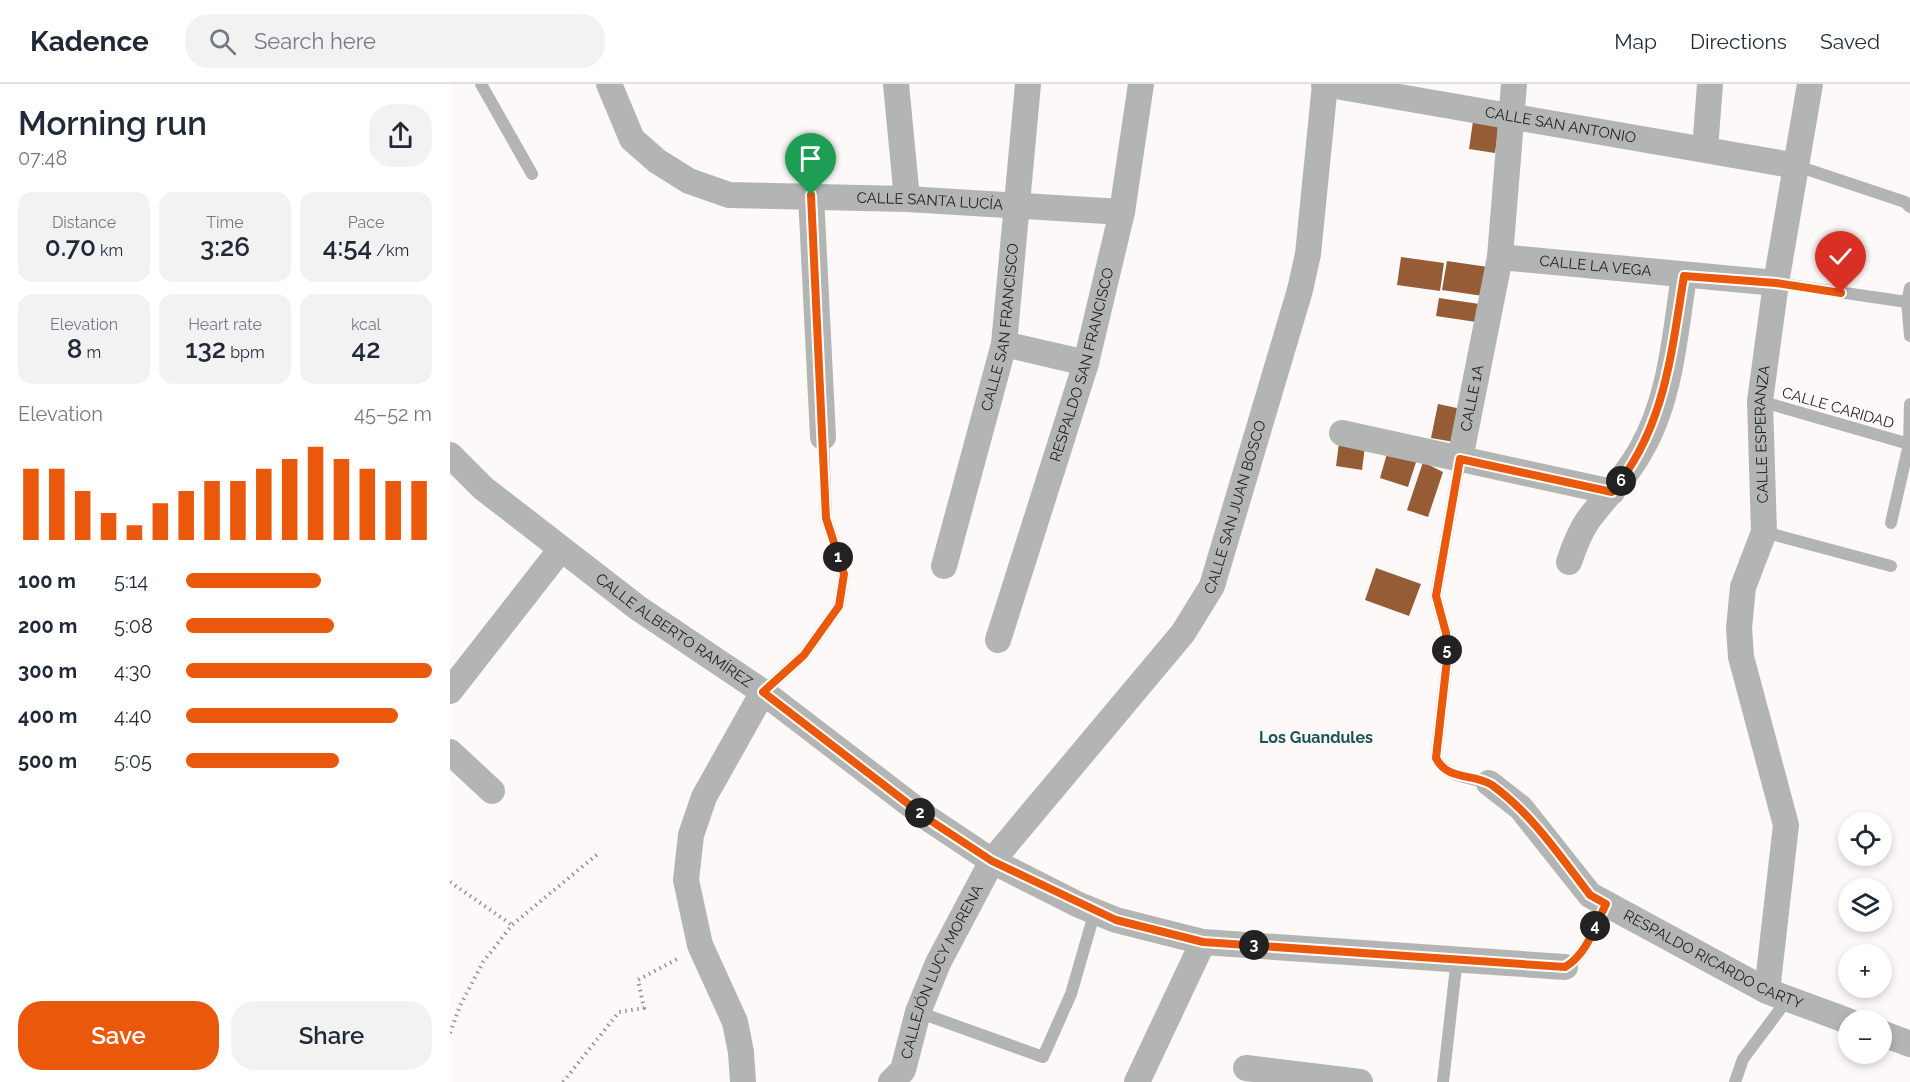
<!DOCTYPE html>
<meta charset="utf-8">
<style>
body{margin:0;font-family:Raleway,sans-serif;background:#f2f2f3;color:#1f2937;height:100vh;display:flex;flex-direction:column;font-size:22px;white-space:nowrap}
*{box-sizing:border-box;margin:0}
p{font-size:20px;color:#747a83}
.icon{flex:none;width:33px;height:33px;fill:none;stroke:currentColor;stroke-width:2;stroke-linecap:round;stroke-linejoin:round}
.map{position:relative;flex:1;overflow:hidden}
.side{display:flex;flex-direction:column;background:#fff;width:450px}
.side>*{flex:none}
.tools{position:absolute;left:1388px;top:728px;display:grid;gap:12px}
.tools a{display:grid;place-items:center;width:54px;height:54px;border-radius:50%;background:#fff;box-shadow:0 3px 9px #0003;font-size:30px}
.pin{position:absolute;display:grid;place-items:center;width:51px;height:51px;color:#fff;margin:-62px -26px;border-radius:50% 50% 50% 0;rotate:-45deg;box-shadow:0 0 6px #0007}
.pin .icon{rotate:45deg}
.km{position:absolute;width:30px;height:30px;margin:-15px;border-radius:50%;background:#222;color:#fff;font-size:16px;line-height:30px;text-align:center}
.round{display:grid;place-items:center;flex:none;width:63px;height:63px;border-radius:24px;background:#f2f2f3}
.summary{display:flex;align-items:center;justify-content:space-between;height:102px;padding:0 18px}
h1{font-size:33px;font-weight:600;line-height:45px}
.stats{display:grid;grid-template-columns:repeat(3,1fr);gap:9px;height:102px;padding:6px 18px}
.stats div{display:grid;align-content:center;border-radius:15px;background:#f2f2f3;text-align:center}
.stats b{font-size:26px;font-weight:600}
.stats small{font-size:16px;font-weight:400}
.stats p{font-size:16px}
.chart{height:168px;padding:12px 18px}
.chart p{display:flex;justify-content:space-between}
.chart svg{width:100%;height:108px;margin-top:6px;stroke:#ea580c;stroke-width:6}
.button{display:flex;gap:12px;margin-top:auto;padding:12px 18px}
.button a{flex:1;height:69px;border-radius:24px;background:#ea580c;color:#fff;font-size:24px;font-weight:600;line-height:69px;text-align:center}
.button a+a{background:#f2f2f3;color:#1f2937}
ul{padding:0 18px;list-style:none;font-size:20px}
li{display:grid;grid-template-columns:96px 72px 1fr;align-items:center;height:45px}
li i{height:15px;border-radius:8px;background:#ea580c}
header{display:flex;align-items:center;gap:36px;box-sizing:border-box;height:84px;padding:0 30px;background:#fff;border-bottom:2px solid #e0e1e3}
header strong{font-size:28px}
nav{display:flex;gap:33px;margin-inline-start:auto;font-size:21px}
.search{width:420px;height:54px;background:#f2f2f3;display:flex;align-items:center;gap:15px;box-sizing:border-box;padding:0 21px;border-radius:24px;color:#747a83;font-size:22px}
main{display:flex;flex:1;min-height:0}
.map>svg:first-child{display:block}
.building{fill:#955c36}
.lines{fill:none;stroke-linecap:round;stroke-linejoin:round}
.path{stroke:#949291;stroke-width:4;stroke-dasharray:1.5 4.5;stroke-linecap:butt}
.lane{stroke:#b3b5b4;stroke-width:12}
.street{stroke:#b3b5b4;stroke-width:26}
.route-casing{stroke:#fff;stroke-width:12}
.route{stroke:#ea580c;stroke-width:8}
.labels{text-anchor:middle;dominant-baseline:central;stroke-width:4.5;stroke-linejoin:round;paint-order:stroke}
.street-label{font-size:15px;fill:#1f1e1e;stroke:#fdf9f8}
.neighbourhood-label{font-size:16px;font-weight:bold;fill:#185457;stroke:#fdf9f8}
</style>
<header>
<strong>Kadence</strong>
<div class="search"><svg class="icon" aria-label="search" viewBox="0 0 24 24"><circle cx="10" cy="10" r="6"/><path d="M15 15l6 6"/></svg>Search here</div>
<nav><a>Map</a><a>Directions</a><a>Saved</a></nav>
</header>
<main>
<section class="side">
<div class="summary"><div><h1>Morning run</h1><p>07:48</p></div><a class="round"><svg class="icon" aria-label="share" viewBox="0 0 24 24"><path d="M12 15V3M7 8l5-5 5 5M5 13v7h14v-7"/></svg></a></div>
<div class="stats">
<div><p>Distance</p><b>0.70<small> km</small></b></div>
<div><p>Time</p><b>3:26</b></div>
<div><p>Pace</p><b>4:54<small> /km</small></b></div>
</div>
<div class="stats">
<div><p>Elevation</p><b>8<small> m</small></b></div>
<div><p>Heart rate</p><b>132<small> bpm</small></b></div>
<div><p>kcal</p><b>42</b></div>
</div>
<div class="chart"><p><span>Elevation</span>45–52 m</p>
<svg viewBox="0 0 160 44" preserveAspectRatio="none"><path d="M5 44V15M15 44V15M25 44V24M35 44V33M45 44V38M55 44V29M65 44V24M75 44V20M85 44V20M95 44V15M105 44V11M115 44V6M125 44V11M135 44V15M145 44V20M155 44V20"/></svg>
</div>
<ul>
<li><b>100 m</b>5:14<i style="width:55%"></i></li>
<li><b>200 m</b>5:08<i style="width:60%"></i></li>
<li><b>300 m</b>4:30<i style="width:100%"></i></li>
<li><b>400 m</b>4:40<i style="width:86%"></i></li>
<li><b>500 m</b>5:05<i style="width:62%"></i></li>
</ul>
<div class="button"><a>Save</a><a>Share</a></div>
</section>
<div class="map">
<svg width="1460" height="998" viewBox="0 0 1460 998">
<rect width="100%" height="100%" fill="#fdf9f8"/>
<path class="building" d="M1023,37L1049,41L1045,69L1019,65Z
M951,173L994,179L990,207L947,201Z
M997,177L1038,183L1033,212L992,206Z
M989,214L1036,221L1033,239L986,232Z
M988,320L1016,326L1010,359L981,354Z
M889,359L915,362L912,386L886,382Z
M938,366L967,375L958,403L930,394Z
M973,378L993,388L978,433L957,426Z
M926,484L971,500L959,532L915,516Z"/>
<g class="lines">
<path class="path" d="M0,798L62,841
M0,949L10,922L33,878L62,841L150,768
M113,998L169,928L194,924L188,896L229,874"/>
<path class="lane" d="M31,0L82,90
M1347,82L1455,118L1460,123
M1326,199L1457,218
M1460,204L1457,218L1460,252
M1310,317L1459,360
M1010,375L986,512L996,549L997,576L986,674C995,693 1020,694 1039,699
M1441,439L1459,360L1460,320
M1314,448L1441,482
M313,608L354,571L389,522L394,490L376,434L373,353
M1115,883C1137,870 1145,842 1156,820
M468,928L593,973L621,910L645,827
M993,998L1007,874
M1285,998L1293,975L1337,916"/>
<g class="street">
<path id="s1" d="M159,0L182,55L207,77L239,97L279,111L457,115L672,128"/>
<path d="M446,0L457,115"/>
<path id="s2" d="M874,0L1347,82"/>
<path d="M1255,65L1260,0"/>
<path d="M361,111L373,353"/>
<path id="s3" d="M1050,173L1326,199"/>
<path d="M554,260L636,279"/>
<path d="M892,349L1162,408"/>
<path id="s4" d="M0,371L33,404L188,524L313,608L479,735L542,777L629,821L666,836L753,858L1115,883"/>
<path id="s5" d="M1010,375L1050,173L1064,0"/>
<path d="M1119,478C1124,463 1129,449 1138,436C1156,412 1177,392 1191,366C1221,314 1225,250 1234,192"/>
<path id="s6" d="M494,482L554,260L578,0"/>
<path id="s7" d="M548,556L636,279L672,128L691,0"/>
<path d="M0,607L111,465"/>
<path d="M0,668L42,707"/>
<path id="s8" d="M1039,699L1071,724L1140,811L1317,907L1398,937"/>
<path id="s9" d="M1317,907L1336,741L1291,573L1289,544L1293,503L1314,448L1310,317L1326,199L1360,0"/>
<path d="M1431,949L1460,960"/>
<path d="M796,984L910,998"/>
<path d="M293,998L291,968L285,938L250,861L236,796L241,751L254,713L313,608"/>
<path id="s10" d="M441,998L453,986L468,928L488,879L542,777L733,549L762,502L850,206L858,170L875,0"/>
<path d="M687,998L753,858"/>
</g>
</g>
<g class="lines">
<defs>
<path id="route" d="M361,111L376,434L394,490L389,522L354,571L313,608L478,735L542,777L666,836L753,858L1115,883C1137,870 1145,842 1156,820L1140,811C1110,772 1082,730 1042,701C1024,689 997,697 986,674L997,576L996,549L986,512L1010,375L1162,408C1215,344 1221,271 1234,192L1326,199L1391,209"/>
</defs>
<use href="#route" class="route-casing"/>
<use href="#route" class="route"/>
</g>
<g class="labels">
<g class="street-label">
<text stroke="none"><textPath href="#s2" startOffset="240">CALLE SAN ANTONIO</textPath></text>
<text stroke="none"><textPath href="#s1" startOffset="374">CALLE SANTA LUCÍA</textPath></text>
<text stroke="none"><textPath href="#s3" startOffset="96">CALLE LA VEGA</textPath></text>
<text stroke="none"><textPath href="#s6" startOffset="246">CALLE SAN FRANCISCO</textPath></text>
<text stroke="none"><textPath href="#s7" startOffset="288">RESPALDO SAN FRANCISCO</textPath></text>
<text stroke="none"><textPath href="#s5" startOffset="62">CALLE 1A</textPath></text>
<text transform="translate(1388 324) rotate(16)">CALLE CARIDAD</text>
<text stroke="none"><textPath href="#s9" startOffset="568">CALLE ESPERANZA</textPath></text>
<text stroke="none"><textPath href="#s10" startOffset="680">CALLE SAN JUAN BOSCO</textPath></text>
<text stroke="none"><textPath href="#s4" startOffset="285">CALLE ALBERTO RAMÍREZ</textPath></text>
<text stroke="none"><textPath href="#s8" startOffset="291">RESPALDO RICARDO CARTY</textPath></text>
<text stroke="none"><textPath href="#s10" startOffset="123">CALLEJÓN LUCY MORENA</textPath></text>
</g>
<g class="neighbourhood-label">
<text x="866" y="653">Los Guandules</text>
</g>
</g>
</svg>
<div class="tools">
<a><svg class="icon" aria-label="locate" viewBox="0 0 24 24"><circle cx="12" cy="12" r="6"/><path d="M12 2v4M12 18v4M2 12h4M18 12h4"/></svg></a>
<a><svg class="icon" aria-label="layers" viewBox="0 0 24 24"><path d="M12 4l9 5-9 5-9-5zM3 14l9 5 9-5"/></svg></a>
<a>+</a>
<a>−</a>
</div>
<div class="pin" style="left:361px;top:111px;background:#1e9e55"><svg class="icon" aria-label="arrive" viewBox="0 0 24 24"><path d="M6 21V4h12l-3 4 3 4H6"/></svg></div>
<div class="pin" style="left:1391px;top:209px;background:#d93025"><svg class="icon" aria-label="check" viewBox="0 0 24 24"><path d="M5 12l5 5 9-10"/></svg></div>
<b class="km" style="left:388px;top:473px">1</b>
<b class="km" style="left:470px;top:729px">2</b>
<b class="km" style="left:804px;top:861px">3</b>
<b class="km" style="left:1145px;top:842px">4</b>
<b class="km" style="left:997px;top:566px">5</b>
<b class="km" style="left:1171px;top:397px">6</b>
</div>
</main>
